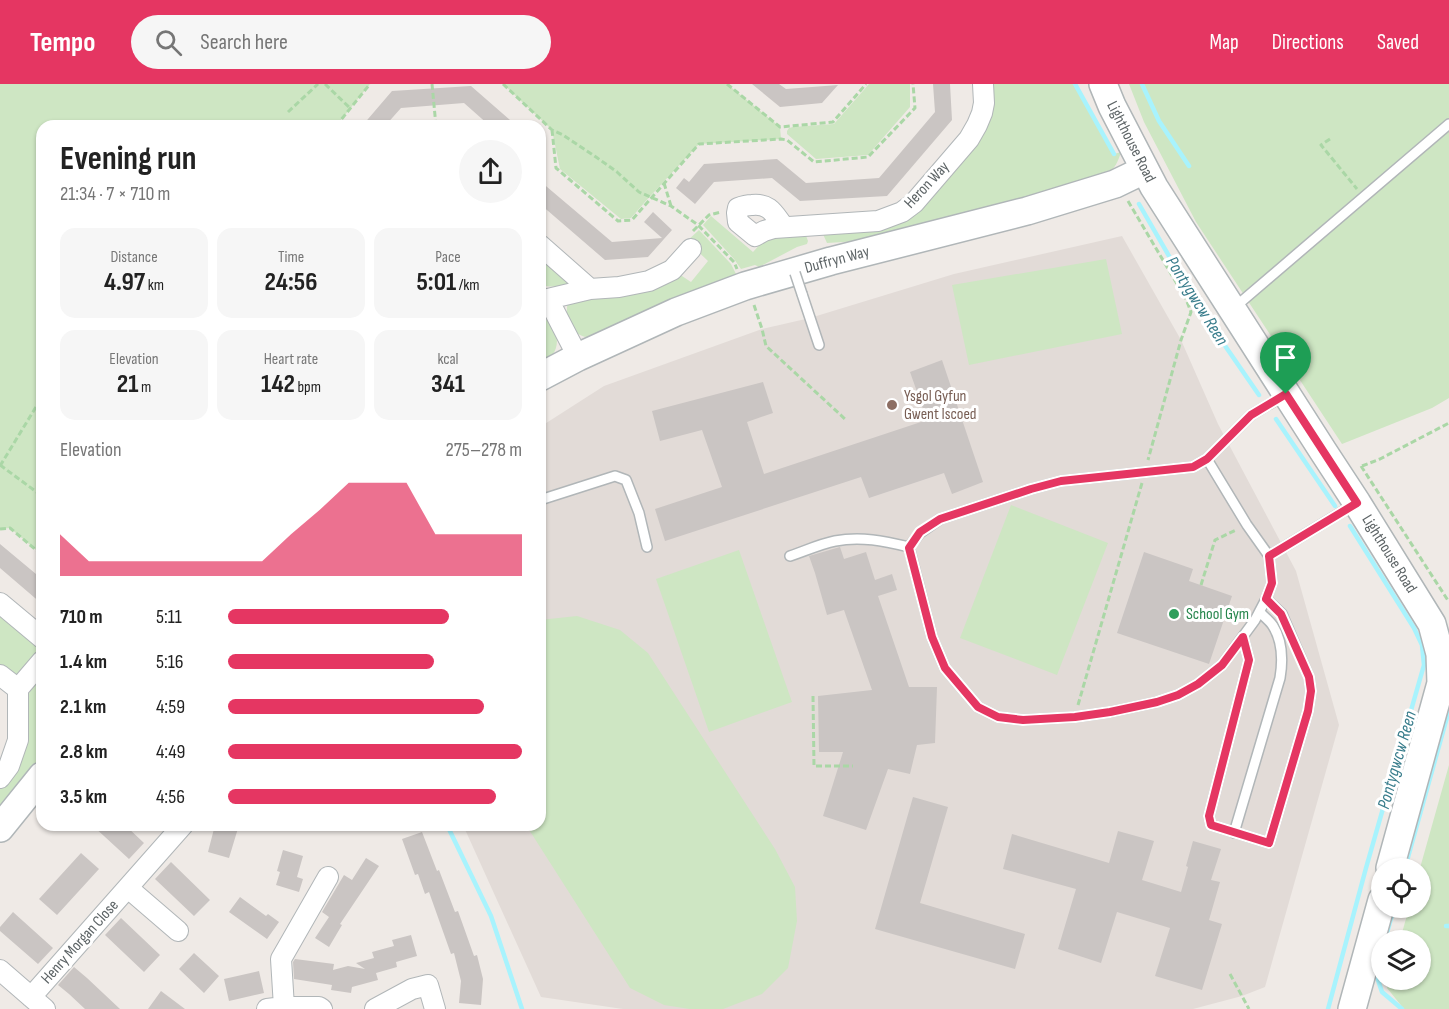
<!DOCTYPE html>
<meta charset="utf-8">
<style>
body{margin:0;font-family:"Sofia Sans Condensed",sans-serif;background:#f6f6f6;color:#222;height:100vh;display:flex;flex-direction:column;font-size:22px;white-space:nowrap}
*{box-sizing:border-box;margin:0}
p{font-size:20px;color:#767676}
.icon{flex:none;width:33px;height:33px;fill:none;stroke:currentColor;stroke-width:2;stroke-linecap:round;stroke-linejoin:round}
.map{position:relative;flex:1;overflow:hidden}
.side{position:absolute;left:36px;top:36px;width:510px;height:711px;display:flex;flex-direction:column;background:#fff;border-radius:18px;box-shadow:0 2px 4px #0004}
.side>*{flex:none}
.controls{position:absolute;left:1371px;top:774px;display:grid;gap:12px}
.controls a{display:grid;place-items:center;width:60px;height:60px;border-radius:50%;background:#fff;box-shadow:0 2px 4px #0004;font-size:30px}
.pin{position:absolute;display:grid;place-items:center;width:51px;height:51px;color:#fff;margin:-62px -26px;border-radius:50% 50% 50% 0;rotate:-45deg;box-shadow:0 0 6px #0007}
.pin .icon{rotate:45deg}
.round{display:grid;place-items:center;flex:none;width:63px;height:63px;border-radius:32px;background:#f6f6f6}
.summary{display:flex;align-items:center;justify-content:space-between;height:102px;padding:0 24px}
h1{font-size:33px;font-weight:700;line-height:45px}
.metrics{display:grid;grid-template-columns:repeat(3,1fr);gap:9px;height:102px;padding:6px 24px}
.metrics div{display:grid;align-content:center;border-radius:15px;background:#f6f6f6;text-align:center}
.metrics b{font-size:26px;font-weight:700}
.metrics small{font-size:16px;font-weight:400}
.metrics p{font-size:16px}
.chart{height:168px;padding:12px 24px}
.chart p{display:flex;justify-content:space-between}
.chart svg{width:100%;height:108px;margin-top:6px;fill:#e53662;opacity:.7}
ul{padding:0 24px;list-style:none;font-size:20px}
li{display:grid;grid-template-columns:96px 72px 1fr;align-items:center;height:45px}
li i{height:15px;border-radius:8px;background:#e53662}
header{display:flex;align-items:center;gap:36px;box-sizing:border-box;height:84px;padding:0 30px;background:#e53662;color:#fff}
header strong{font-size:28px}
nav{display:flex;gap:33px;margin-inline-start:auto;font-size:21px}
.search{width:420px;height:54px;background:#f6f6f6;display:flex;align-items:center;gap:15px;box-sizing:border-box;padding:0 21px;border-radius:33px;color:#767676;font-size:22px}
.map>svg:first-child{display:block}
.education{fill:#e2dbd7}
.green{fill:#cee6c3}
.lines{fill:none;stroke-linecap:round;stroke-linejoin:round}
.stream{stroke:#a8f3fd;stroke-width:4.5}
.building{fill:#cac5c3}
.lane-casing{stroke:#b1b6b8;stroke-width:12}
.street-casing{stroke:#b1b6b8;stroke-width:22}
.secondary-casing{stroke:#b0b6b8;stroke-width:30}
.path{stroke:#aad7a6;stroke-width:3;stroke-dasharray:6 3;stroke-linecap:butt}
.lane{stroke:#fff;stroke-width:9}
.street{stroke:#fff;stroke-width:20}
.secondary{stroke:#fff;stroke-width:27}
.lane-bridge-casing{stroke:#b1b6b8;stroke-width:12;stroke-linecap:butt}
.lane-bridge{stroke:#fff;stroke-width:9}
.route-casing{stroke:#fff;stroke-width:12}
.route{stroke:#e53662;stroke-width:8}
.education-dot{fill:#8d6e63;stroke:#fff;stroke-width:2}
.leisure-dot{fill:#2e9e5b;stroke:#fff;stroke-width:2}
.labels{text-anchor:middle;dominant-baseline:central;stroke-width:6;stroke-linejoin:round;paint-order:stroke}
.street-label{font-size:16px;fill:#5d6466;stroke:#fff}
.education-label{font-size:16px;fill:#785e54;stroke:#fff;text-anchor:start}
.leisure-label{font-size:16px;fill:#27864d;stroke:#fff;text-anchor:start}
.water-label{font-size:18px;font-style:italic;fill:#397d8c;stroke:#fff}
</style>
<header>
<strong>Tempo</strong>
<div class="search"><svg class="icon" aria-label="search" viewBox="0 0 24 24"><circle cx="10" cy="10" r="6"/><path d="M15 15l6 6"/></svg>Search here</div>
<nav><a>Map</a><a>Directions</a><a>Saved</a></nav>
</header>
<div class="map">
<svg width="1449" height="925" viewBox="0 0 1449 925">
<rect width="100%" height="100%" fill="#efeae6"/>
<path class="education" d="M1122,152L1181,256L1218,340L1296,487L1339,641L1265,903L1242,912L1193,925H623L541,913L463,741H540V343L604,302L762,245L810,234L954,190Z"/>
<path class="green" d="M0,0H370L336,42H42V471L10,444L0,445Z
M503,0H727L780,43L781,55L699,60C677,84 653,108 631,134L621,135L560,85L552,46Z
M869,0H910V23L868,71L816,75L787,50V47L789,44L793,43L834,40Z
M991,0H1075L1114,70L1121,68C1118,78 1115,84 1107,91L875,156L827,159L822,148L918,123Z
M1129,0H1449V314L1432,324L1342,360L1196,138L1144,38Z
M711,132L753,168L765,155L770,153L805,149L808,157L807,160L797,163L759,183L755,181L741,185L734,175L703,141Z
M699,146L731,180L737,192L596,252C593,252 590,253 587,253C571,251 564,232 568,218L678,191L682,192L691,198L708,177L687,157Z
M540,172L569,199C561,203 548,204 540,200Z
M1106,175L1122,250L969,281L952,201Z
M540,233C547,235 550,239 554,245C561,261 555,273 540,281Z
M1011,421L1108,459L1057,591L960,554Z
M739,466L792,618L709,648L656,495Z
M0,527L36,559L39,568L23,590L13,592L0,583Z
M577,532L620,546L648,569L775,765L795,803L797,837L788,884L762,910L723,925H690L664,921L630,904L526,741H540V536Z
M42,586V675L0,727V705L11,694L25,620L34,597Z
M1449,681V925H1404L1387,904L1389,896H1420V856H1400L1409,824H1420V784Z"/>
<g class="lines">
<path class="stream" d="M1075,0L1114,70
M1142,0L1159,37L1189,82
M1139,120L1199,224L1259,311
M1276,335L1335,422
M447,741L491,832L522,925
M1405,784L1449,626
M1446,842H1449
M1385,856L1394,824
M1382,870L1376,890L1382,908L1402,925
M1328,925L1366,784L1424,581L1422,561L1414,544L1350,442"/>
</g>
<path class="building" d="M752,0H779L786,5L838,1L822,19L780,23Z
M933,0H950L952,36L887,112L800,117L772,94L714,98L695,120L676,104L684,94L689,98L704,80L777,75L806,99L879,94L935,28Z
M471,2L517,42H490L464,19L401,24L385,42H362L392,7Z
M540,97L612,158L662,154L644,138L653,128L672,146L648,173L605,176L540,120Z
M942,276L983,398L952,410L944,389L869,414L861,393L665,457L655,425L722,403L702,346L660,357L652,327L763,298L773,329L747,338L764,390L927,336L910,288Z
M0,460L42,495V520L0,484Z
M840,463L844,475L866,468L875,496L892,490L897,506L878,512L909,603H937L935,659L917,661L910,690L888,685L866,746L823,732L843,668H819L818,612L872,606L844,526L827,531L815,489L809,472Z
M1144,468L1193,485L1189,497L1232,512L1209,580L1117,549Z
M913,713L948,723L920,819L1025,850L1015,885L875,845Z
M92,741H125L144,759L129,775Z
M215,741H239L229,774L208,768Z
M1118,747L1154,757L1142,796L1181,808L1188,783L1186,782L1193,757L1221,765L1211,796L1220,798L1209,836L1222,840L1202,906L1155,892L1170,844L1117,828L1101,879L1058,865L1076,805L1003,785L1012,750L1109,779Z
M422,748L437,787L439,786L455,828L458,827L474,872L477,871L483,895L481,921L459,919L461,897L454,869L451,870L429,808L425,810L418,790L415,791L402,755Z
M283,766L303,772L297,793L303,795L299,808L276,801L280,788L277,787Z
M81,769L99,785L57,831L39,815Z
M366,774L379,782L340,840L342,841L329,863L315,854L329,833L322,828L344,791L352,796Z
M171,778L210,816L194,832L155,795Z
M240,813L266,832L268,830L279,838L267,855L229,828Z
M13,828L53,864L38,880L0,847V843Z
M121,834L160,871L144,888L105,851Z
M411,851L417,872L396,878L397,883L376,889L378,896L352,903L351,909L331,906L332,901L294,895L293,878L295,875L334,880L333,886L348,882L365,885L356,879L374,874L372,868L394,862L392,856Z
M194,869L219,892L204,909L179,885Z
M74,883L87,894L120,925H85L69,910L58,901Z
M259,887L264,909L229,917L224,895Z
M161,907L185,925H148Z"/>
<g class="lines">
<defs>
<path id="lane" d="M802,210L819,261
M1235,223L1449,40
M1285,311L1251,331L1207,375L1193,383L1061,397L1031,405L940,435L920,449L909,463L932,553L945,584L978,623L998,633L1023,636L1075,633L1110,628L1157,618L1178,611L1198,600L1222,581L1255,536L1266,515L1272,499L1269,472L1355,420
M1207,375L1247,441L1269,472
M540,416L615,392L626,396L639,429L647,463
M790,472C805,467 820,460 835,457C861,452 884,457 909,463
M1243,553L1249,576L1209,732L1211,741L1269,759L1308,627L1311,607L1309,593L1282,530L1266,515
M1234,749L1280,594C1283,576 1283,558 1273,542C1270,537 1264,533 1260,528"/>
<path id="street" d="M784,143C774,130 770,119 752,121C746,121 743,122 738,124L737,129L738,138L755,152L764,147L774,144L878,137L902,128L914,119L969,55L977,41L982,29L984,19L983,0
M540,161L590,205
M548,215L590,205L619,203L649,197L672,186L691,165
M540,219L548,215L578,273
M0,519L42,554
M0,591L18,605
M0,694L9,682L18,656V605L42,577
M128,804L178,847
M0,886L45,925
M31,913L183,741
M284,923L281,875L328,793
M267,925L284,923H319L322,925
M375,925L412,905L428,901L435,925"/>
<path id="secondary" d="M1103,0L1112,22L1154,103L1323,367L1357,419L1432,540L1440,570L1441,599L1390,784
M540,293L578,273L676,228L745,202L831,177L1027,127L1115,100L1144,86
M0,744L42,692
M1352,925L1382,816"/>
</defs>
<use href="#lane" class="lane-casing"/>
<use href="#street" class="street-casing"/>
<use href="#secondary" class="secondary-casing"/>
<path class="path" d="M325,0L351,25
M432,0L436,42
M503,0L552,46L563,51L596,73L617,88L639,108L671,122L698,141L734,178L737,185
M727,0L780,43L833,38L866,0
M288,28L318,0
M336,42L370,0
M552,46L556,84L618,137L632,136L699,60L781,55L787,56L814,78L868,73L915,24L913,0
M1330,55L1321,61L1357,105
M664,99L671,122
M1128,117L1186,215L1191,228L1181,256L1148,376
M693,147L709,131L721,128
M754,221L762,245L766,262L845,335
M0,381L42,412
M0,382L42,313
M1361,382L1449,518
M1362,382L1380,375L1449,339
M0,445L10,444L42,471
M1201,501L1215,456L1236,446
M813,612L814,682H853
M1078,621L1142,399
M1230,890L1249,925"/>
<use href="#lane" class="lane"/>
<use href="#street" class="street"/>
<use href="#secondary" class="secondary"/>
<defs>
<path id="lane-bridge" d="M795,189L802,210"/>
</defs>
<use href="#lane-bridge" class="lane-bridge-casing"/>
<use href="#lane-bridge" class="lane-bridge"/>
</g>
<g class="lines">
<defs>
<path id="route" d="M1286,310L1357,419L1269,472L1272,499L1266,515L1281,530L1309,593L1311,607L1308,627L1269,759L1211,741L1209,732L1249,576L1243,553L1222,581L1198,600L1178,611L1157,618L1110,628L1075,633L1023,636L998,633L978,623L945,584L932,553L909,464L920,448L940,435L1031,405L1061,397L1193,383L1207,375L1251,331Z"/>
</defs>
<use href="#route" class="route-casing"/>
<use href="#route" class="route"/>
</g>
<circle class="education-dot" cx="892" cy="321" r="6"/>
<circle class="leisure-dot" cx="1174" cy="530" r="6"/>
<g class="labels">
<g class="street-label">
<text transform="translate(1131 58) rotate(63)">Lighthouse Road</text>
<text transform="translate(927 101) rotate(-47)">Heron Way</text>
<text transform="translate(837 176) rotate(-15)">Duffryn Way</text>
<text transform="translate(1389 470) rotate(58)">Lighthouse Road</text>
<text transform="translate(80 858) rotate(-48)">Henry Morgan Close</text>
</g>
<g class="education-label">
<text x="904" y="312">Ysgol Gyfun<tspan x="904" dy="18">Gwent Iscoed</tspan></text>
</g>
<g class="leisure-label">
<text x="1186" y="530">School Gym</text>
</g>
<g class="water-label">
<text transform="translate(1197 217) rotate(58)">Pontygwcw Reen</text>
<text transform="translate(1397 676) rotate(-74)">Pontygwcw Reen</text>
</g>
</g>
</svg>
<div class="controls">
<a><svg class="icon" aria-label="locate" viewBox="0 0 24 24"><circle cx="12" cy="12" r="6"/><path d="M12 2v4M12 18v4M2 12h4M18 12h4"/></svg></a>
<a><svg class="icon" aria-label="layers" viewBox="0 0 24 24"><path d="M12 4l9 5-9 5-9-5zM3 14l9 5 9-5"/></svg></a>
</div>
<div class="pin" style="left:1286px;top:310px;background:#1e9e55"><svg class="icon" aria-label="arrive" viewBox="0 0 24 24"><path d="M6 21V4h12l-3 4 3 4H6"/></svg></div>
<section class="side">
<div class="summary"><div><h1>Evening run</h1><p>21:34 · 7 × 710 m</p></div><a class="round"><svg class="icon" aria-label="share" viewBox="0 0 24 24"><path d="M12 15V3M7 8l5-5 5 5M5 13v7h14v-7"/></svg></a></div>
<div class="metrics">
<div><p>Distance</p><b>4.97<small> km</small></b></div>
<div><p>Time</p><b>24:56</b></div>
<div><p>Pace</p><b>5:01<small> /km</small></b></div>
</div>
<div class="metrics">
<div><p>Elevation</p><b>21<small> m</small></b></div>
<div><p>Heart rate</p><b>142<small> bpm</small></b></div>
<div><p>kcal</p><b>341</b></div>
</div>
<div class="chart"><p><span>Elevation</span>275–278 m</p>
<svg viewBox="0 0 160 44" preserveAspectRatio="none"><path d="M0 44V27L10 38L20 38L30 38L40 38L50 38L60 38L70 38L80 27L90 17L100 6L110 6L120 6L130 27L140 27L150 27L160 27V44z"/></svg>
</div>
<ul>
<li><b>710 m</b>5:11<i style="width:75%"></i></li>
<li><b>1.4 km</b>5:16<i style="width:70%"></i></li>
<li><b>2.1 km</b>4:59<i style="width:87%"></i></li>
<li><b>2.8 km</b>4:49<i style="width:100%"></i></li>
<li><b>3.5 km</b>4:56<i style="width:91%"></i></li>
</ul>
</section>
</div>
